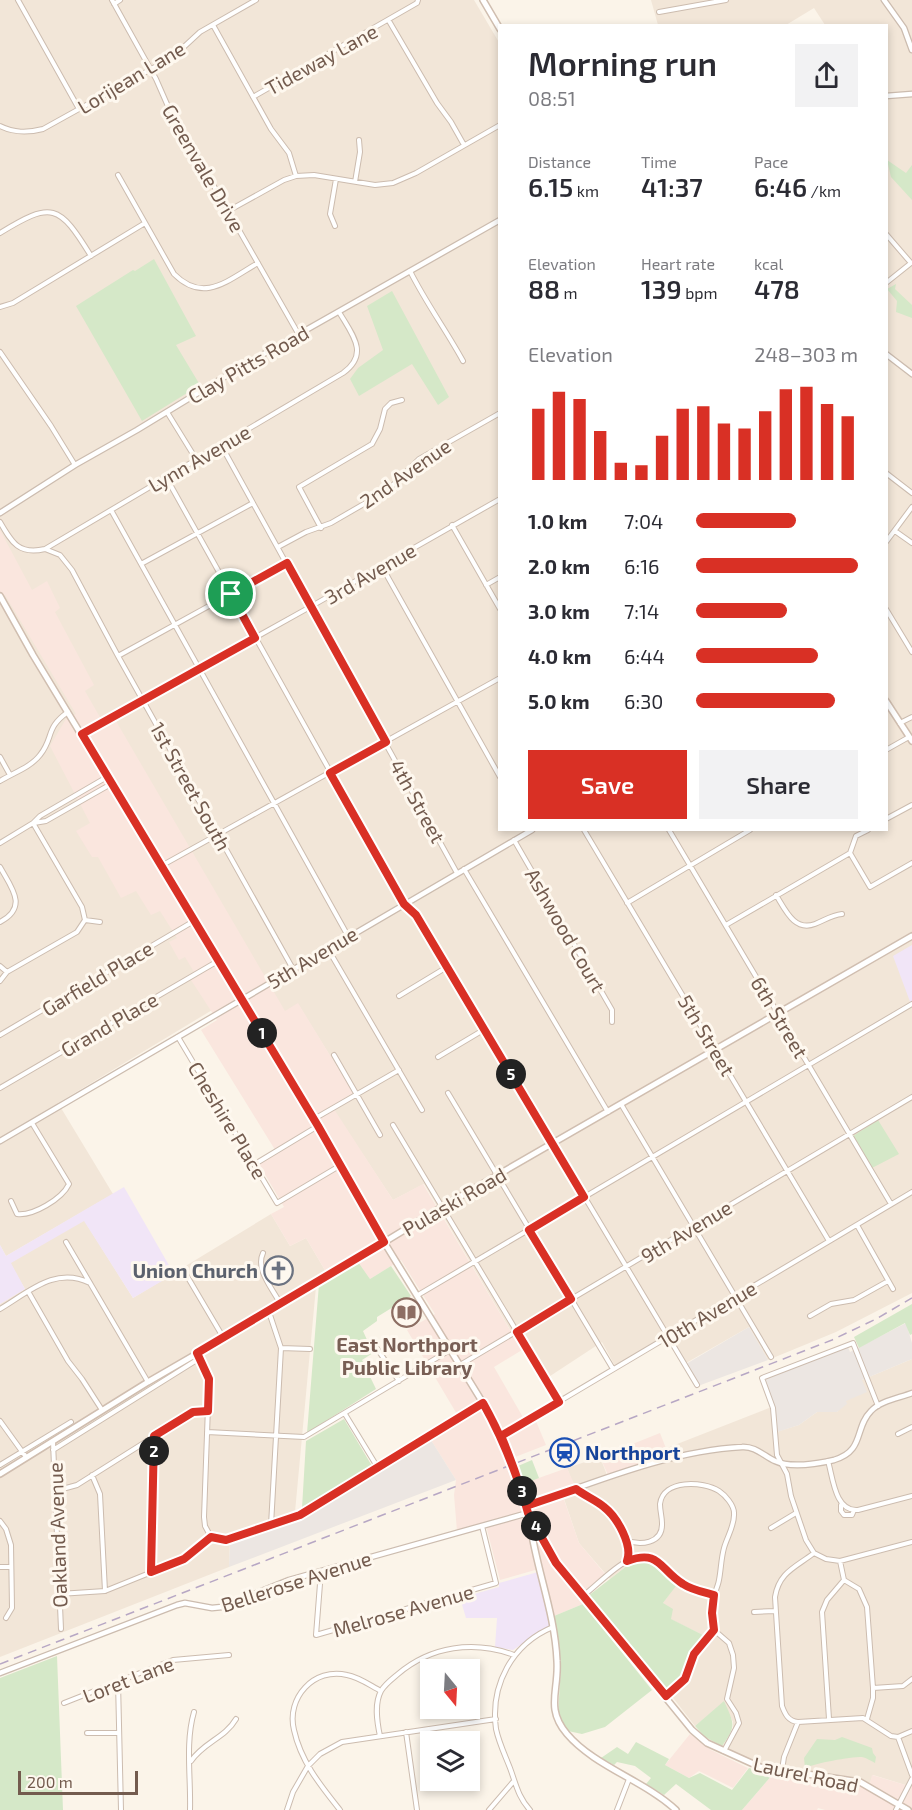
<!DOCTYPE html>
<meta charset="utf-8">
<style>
body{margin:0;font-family:"Exo 2",sans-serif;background:#f2f2f3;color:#2b2b33;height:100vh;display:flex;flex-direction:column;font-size:22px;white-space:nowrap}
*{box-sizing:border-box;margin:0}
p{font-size:20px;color:#7c7c81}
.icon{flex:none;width:33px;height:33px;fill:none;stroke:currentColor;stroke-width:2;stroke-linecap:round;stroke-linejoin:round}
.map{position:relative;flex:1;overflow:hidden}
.panel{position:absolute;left:498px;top:24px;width:390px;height:807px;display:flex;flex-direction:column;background:#fff;border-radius:0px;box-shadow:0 3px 9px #0003}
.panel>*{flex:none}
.needle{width:39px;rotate:162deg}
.tools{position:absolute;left:420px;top:1659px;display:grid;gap:12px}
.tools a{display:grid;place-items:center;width:60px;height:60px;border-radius:0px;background:#fff;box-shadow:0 3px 9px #0003;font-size:30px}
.scale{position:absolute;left:18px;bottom:15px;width:120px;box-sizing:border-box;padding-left:6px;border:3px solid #735b4e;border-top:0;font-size:16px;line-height:21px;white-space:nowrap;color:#735b4e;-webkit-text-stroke:4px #fef8ef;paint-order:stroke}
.pin{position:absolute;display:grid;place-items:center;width:51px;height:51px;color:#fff;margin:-26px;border:3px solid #fff;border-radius:50%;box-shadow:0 2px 6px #0007}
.km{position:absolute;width:30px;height:30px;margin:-15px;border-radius:50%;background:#222;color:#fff;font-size:16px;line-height:30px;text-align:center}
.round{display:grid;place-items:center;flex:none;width:63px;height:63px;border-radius:0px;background:#f2f2f3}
.head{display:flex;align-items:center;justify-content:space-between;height:102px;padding:0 30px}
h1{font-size:33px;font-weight:600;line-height:45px}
.stats{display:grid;grid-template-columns:repeat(3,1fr);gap:9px;height:102px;padding:6px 30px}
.stats div{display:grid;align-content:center}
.stats b{font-size:26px;font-weight:600}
.stats small{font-size:16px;font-weight:400}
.stats p{font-size:16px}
.chart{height:168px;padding:12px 30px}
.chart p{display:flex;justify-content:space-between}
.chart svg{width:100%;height:108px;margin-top:6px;stroke:#d93025;stroke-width:6}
.cta{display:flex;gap:12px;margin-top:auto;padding:12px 30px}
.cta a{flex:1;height:69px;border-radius:0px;background:#d93025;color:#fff;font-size:24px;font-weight:600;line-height:69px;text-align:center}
.cta a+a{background:#f2f2f3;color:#2b2b33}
ul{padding:0 30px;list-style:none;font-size:20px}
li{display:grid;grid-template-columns:96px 72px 1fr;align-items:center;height:45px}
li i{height:15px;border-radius:8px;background:#d93025}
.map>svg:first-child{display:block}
.residential{fill:#f2e6d8}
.commercial{fill:#fae6de}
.industrial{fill:#ece6e2}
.education{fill:#f1e5f7}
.green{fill:#d5e8c8}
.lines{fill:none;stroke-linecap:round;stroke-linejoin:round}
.minor-casing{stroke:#ccbcaf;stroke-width:6}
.tertiary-casing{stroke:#ccbcaf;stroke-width:7}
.secondary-casing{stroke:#d0beb0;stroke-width:8}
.minor{stroke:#fff;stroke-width:4}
.tertiary{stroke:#fff;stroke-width:4.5}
.secondary{stroke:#fff;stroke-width:5}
.rail{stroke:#b7a7c4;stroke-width:1.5;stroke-dasharray:9 6;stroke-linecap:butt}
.route-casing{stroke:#fff;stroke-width:12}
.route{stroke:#d93025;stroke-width:8}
.labels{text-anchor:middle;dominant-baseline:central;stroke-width:6;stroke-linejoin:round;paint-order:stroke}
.street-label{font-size:20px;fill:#735b4e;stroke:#fef8ef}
.worship-label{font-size:20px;font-weight:bold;fill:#5b616d;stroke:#fef8ef;text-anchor:end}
.education-label{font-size:20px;font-weight:bold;fill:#785e54;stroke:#fef8ef}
.transit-label{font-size:20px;font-weight:bold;fill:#164399;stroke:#fef8ef;text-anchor:start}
</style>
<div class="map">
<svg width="912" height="1810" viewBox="0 0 912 1810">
<rect width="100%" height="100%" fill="#fbf4e9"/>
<path class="residential" d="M0,0H474L500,44V830H886V26L825,25L814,8L786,25H658L651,0H912V1293L836,1332L768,1360L749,1327L686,1363L668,1333L615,1366L602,1342L541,1382L424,1184L393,1200L331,1106L353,1093L298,1004L262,1025L242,992L58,1103L113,1194L6,1256L0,1245Z
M271,1214L290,1246L306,1238L326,1272L317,1276L295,1512L230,1535L229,1567L0,1657V1304L25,1289L10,1263L84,1220L133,1298Z
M912,1359V1787L873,1775L870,1783L760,1765L722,1746L733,1731V1722L724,1702L695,1726L667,1690L682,1678L689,1656L705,1636L670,1619L663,1603L676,1585L650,1560L642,1559L632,1562L610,1579L579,1543L561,1490L574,1486L567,1468L600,1457L607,1475L669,1456L667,1448L774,1406L776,1432L799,1425L817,1412H837L862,1380Z"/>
<path class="commercial" d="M0,530L32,590L47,581L60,608L55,612L94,685L85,691L105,726L116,721L285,1011L298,1003L353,1093L332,1106L393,1200L423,1184L522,1350L494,1367L524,1419L533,1414L546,1445L510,1459L519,1485L567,1468L575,1486L561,1491L579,1543L605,1574L583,1592V1604L554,1616L542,1568L500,1580L485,1522L457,1531L454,1495L456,1480L431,1440L461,1421L407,1330L435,1314L401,1260L370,1279L353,1256L326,1272L306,1238L290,1246L271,1214L284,1207L259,1164L277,1153L201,1030L217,1020L191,980L197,977L185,957L179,960L169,942L177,938L160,911L151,915L136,891L121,898L98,857H92L76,831L90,823L50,746L66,719L76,714L5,595L0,597Z
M660,1433L669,1456L608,1475L600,1457Z
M690,1734L711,1750L748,1768L733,1788L699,1771L689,1778L665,1765Z
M781,1768L870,1783L872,1775L912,1787V1810H825L818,1808L817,1810H742L773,1774Z"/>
<path class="industrial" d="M906,1323L912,1343V1359L862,1380L867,1392L846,1401L847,1404L837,1412H817L799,1425L777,1432L775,1409L765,1379L848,1347L850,1352Z
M749,1327L768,1360L698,1386L686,1364Z
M431,1440L456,1480L229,1567L230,1542L300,1518Z"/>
<path class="education" d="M912,945V1007L893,956Z
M124,1187L174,1274L133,1298L84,1221L11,1263L25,1289L0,1304V1245L6,1256Z
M538,1572L550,1625L513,1650L495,1647L497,1618H466L460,1598L499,1587V1583Z"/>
<path class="green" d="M887,160L906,173L912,165V200L891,177Z
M154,259L196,336L176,345L200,385L142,421L76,306L133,270L135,271Z
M896,284L895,289L912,305V318L896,312L897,301L887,289Z
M392,291L449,397L438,405L412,364L359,396L350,379L358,368L383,350L367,306Z
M878,1120L899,1154L872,1168L853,1136Z
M358,1262L370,1279L391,1266L411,1296L377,1317V1321L363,1331L373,1353L362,1360L376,1389L307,1433L319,1284Z
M912,1304V1334L910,1335L905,1323L859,1348L854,1337Z
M344,1419L372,1466L302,1508L306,1441Z
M532,1460L539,1478L524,1484L518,1466Z
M642,1559L650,1560L676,1586L663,1603L673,1609L671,1619L705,1636L689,1656L682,1678L667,1690L588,1596L632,1562Z
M583,1604L652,1690L605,1727L582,1734L568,1731L558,1715L561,1665L554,1616Z
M57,1656L63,1810H0V1678Z
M724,1701C734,1723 737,1726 722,1746L705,1737L695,1726Z
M842,1737L872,1748L873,1753L876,1757L875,1763C871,1761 867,1758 862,1757C849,1757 816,1763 805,1768L804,1758L817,1739L835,1740Z
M636,1742L669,1759L665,1765L689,1778L700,1773L732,1790L749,1768L773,1774L742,1810H711L676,1784L664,1795L646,1784L651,1778L635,1766L617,1762L614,1765L601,1758L617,1747L628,1754Z"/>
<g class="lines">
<defs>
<path id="minor" d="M18,0L79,109
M112,0L156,79L167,104L299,335
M114,4L120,0
M659,12L726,0
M389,21L437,103L451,122L464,145
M213,25L271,129L289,153L296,176
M253,97L417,3L418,0
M0,126C14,133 27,133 43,129L162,63L173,57L200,32L256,0
M118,175L174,274C204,304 228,280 258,263
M355,182L360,152L359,140
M228,211L284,180L296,176L314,175L375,185L393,183L416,173L500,125
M335,226L330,214L336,179
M0,233C52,201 59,204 91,256
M886,234L911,263
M410,271C426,303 446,330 463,361
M886,283L911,263
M0,307L13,303L145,223
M0,352L51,426L75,465
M167,412L196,459
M221,445L457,873
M886,473L912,493
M166,477L404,904L416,915L697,1385
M111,510L348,936
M0,522C12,543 19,555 45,549L343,373C370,354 352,334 339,312
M452,525L500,609
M321,528L299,487L372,444L380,429L385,409L391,403L402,400
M895,531L912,543
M886,542L912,507
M278,547L306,532L331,523L388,490L419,459L500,413
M45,549L60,555L72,570L118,656L293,969
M141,564L253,503
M381,565L500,777
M486,585L500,577
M886,609L912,652
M118,656L287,563
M900,723L912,717
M82,734L310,607L500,499
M886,750L909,737
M0,757L10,775
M0,781C13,773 31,767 40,755C54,738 45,728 68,712
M886,819L912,805
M34,823L46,821L111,784
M584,830L829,1241
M669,830L891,1204
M514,840L612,1010V1022
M0,843L33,823L40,816L107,777
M850,853L870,887L912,863
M161,866L500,678
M0,867C11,887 29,907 0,922
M464,869L608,1112
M776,895C785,909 794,932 815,924C825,920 832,915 842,914
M627,903L750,830
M85,920L100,922
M726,925L850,853L856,836L868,830
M328,949L422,1110
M0,966L7,972
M0,981L7,972L77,932L85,920L82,907L33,823
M399,996L447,967
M0,1035L194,921
M178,1037L277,1203L341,1165
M334,1055L380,1135
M438,1057L485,1029
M0,1088L218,961
M448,1093L613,1369
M621,1104L771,1357
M314,1119L399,1070
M393,1125L559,1402
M255,1164L318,1126
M11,1201L17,1214C33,1216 62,1199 69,1184L32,1123
M857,1225L893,1289
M66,1242L148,1382
M263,1253C255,1270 273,1289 281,1305
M184,1271L223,1337
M29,1293L68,1361L82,1379L102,1410
M418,1295L912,1004
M0,1309C29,1292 55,1266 90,1283
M269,1312L281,1348L271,1525
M810,1316L831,1304L854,1300L888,1281
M376,1347L399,1381
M281,1348L310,1349
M197,1353L207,1371L209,1379L204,1517L205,1526L211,1537
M460,1365L912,1097
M878,1406L853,1343L762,1378L773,1408L777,1455L787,1474L791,1496L806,1540L814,1553L826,1559L840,1561L912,1542
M345,1414L378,1468
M0,1421L26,1457
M207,1432L304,1437L450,1350
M898,1434L912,1427
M501,1436L912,1192
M53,1442L61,1629
M53,1450L200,1358
M828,1461C833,1478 835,1512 858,1510L912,1496
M0,1465L71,1422
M92,1475L100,1494L105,1591
M576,1489C585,1496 595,1500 604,1507C617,1517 633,1544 627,1560
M55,1491L77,1485L193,1412L208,1411
M841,1505V1511L844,1515H852L854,1510
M0,1521L6,1529L11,1545L12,1608L6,1618
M771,1528L796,1513
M211,1537L226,1540L300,1515L483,1403
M625,1540C640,1546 663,1544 662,1523C662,1517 660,1511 660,1504C663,1479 703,1481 719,1491C725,1495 734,1505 734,1513C735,1525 727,1537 724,1548C721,1559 721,1570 719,1580C718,1586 715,1592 713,1598C711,1609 713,1619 714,1630L729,1643L733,1655L734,1668L727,1699L736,1713L739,1723L724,1751
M840,1561L844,1580
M0,1567H11
M321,1571L316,1635L496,1583L482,1526
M151,1572L154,1436
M844,1580L859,1589L867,1607L873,1688V1698L867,1719
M59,1594L105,1591L184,1559L211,1537
M583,1596C597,1585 612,1569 627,1561C656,1546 663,1572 683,1584C692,1590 703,1592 714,1595
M754,1612L775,1611
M118,1682L121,1810
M873,1688L903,1686L912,1679
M666,1696L685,1679L694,1655L714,1630
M64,1703L173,1660L229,1655
M829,1719L822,1612L827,1600L844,1580
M798,1722C788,1721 785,1714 782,1706L775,1597C779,1572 796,1567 814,1553
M406,1732L417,1810
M87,1733H119
M380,1736C377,1722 374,1704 381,1691C385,1684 392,1679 398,1674C431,1646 474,1640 514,1655
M898,1737L912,1775
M898,1737L912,1731
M191,1761C204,1742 225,1738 236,1719
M782,1770L784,1757L798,1722L863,1718L891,1736L898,1737
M190,1810C191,1778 185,1743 194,1712
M287,1810L293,1792L308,1766L320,1754L342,1742L496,1719
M340,1810C321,1786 301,1762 294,1730C286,1698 314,1667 347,1675C359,1677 371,1686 381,1691
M489,1810L513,1782
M530,1810C518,1797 516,1784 510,1768C505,1755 499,1743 496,1729C490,1685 512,1644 553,1627
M617,1810L629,1779
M896,1810L912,1779"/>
<path id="tertiary" d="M884,0L904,28L912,50
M886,96L912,94
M886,354L912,374
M0,513L75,465L137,430L239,368L500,220
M0,1141L532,830
M0,1673L177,1605L185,1603L212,1608L222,1607L289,1580L528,1513L526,1506C596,1482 668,1451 742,1447C755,1446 764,1456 775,1461C790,1468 817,1464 834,1460C865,1451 854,1428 871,1411C880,1401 899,1398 912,1393"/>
<path id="secondary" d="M483,0L500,29
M0,596L33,655L318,1126L384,1242L483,1403L507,1449L526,1506
M886,701L912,741
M0,1474L148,1382L281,1305L442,1207L912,936
M528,1513L556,1563L692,1730L707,1743L760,1767L860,1782L908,1810
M529,1517C535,1566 555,1612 557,1661C559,1691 545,1708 567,1734C594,1766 645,1781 676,1810"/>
</defs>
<use href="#minor" class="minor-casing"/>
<use href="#tertiary" class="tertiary-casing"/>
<use href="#secondary" class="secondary-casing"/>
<use href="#minor" class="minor"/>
<use href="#tertiary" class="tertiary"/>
<use href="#secondary" class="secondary"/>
<path class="rail" d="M0,1664L832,1340L876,1319L912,1298"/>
</g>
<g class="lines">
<defs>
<path id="route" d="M231,594L255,638L82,734L318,1126L384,1242L197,1353L209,1379L208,1411L193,1412L154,1436L151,1572L184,1559L211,1537L226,1540L300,1515L483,1403C501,1435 514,1467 525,1502L526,1506L576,1489C585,1496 596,1500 604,1507C617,1517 633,1545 627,1561C660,1549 659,1569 683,1584C692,1590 703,1592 714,1595L712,1613L714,1630L694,1654L685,1679L666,1696L556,1563L528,1513C524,1498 519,1484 514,1469C510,1458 506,1447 501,1436L559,1402L517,1332L571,1299L529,1230L584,1197L416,915L404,904L330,773L386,742L287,563L231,594"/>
</defs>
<use href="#route" class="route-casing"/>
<use href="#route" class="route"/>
</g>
<defs>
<symbol id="church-ring" viewBox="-11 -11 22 22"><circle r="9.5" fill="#fef8ef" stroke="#6b7280" stroke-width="1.5"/><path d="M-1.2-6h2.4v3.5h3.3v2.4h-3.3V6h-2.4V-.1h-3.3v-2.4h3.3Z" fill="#6b7280"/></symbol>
<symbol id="library-ring" viewBox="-11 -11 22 22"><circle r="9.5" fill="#fef8ef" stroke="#8d6e63" stroke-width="1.5"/><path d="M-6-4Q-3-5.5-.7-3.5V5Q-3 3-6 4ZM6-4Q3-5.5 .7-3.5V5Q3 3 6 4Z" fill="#8d6e63"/></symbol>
<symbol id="station-ring" viewBox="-11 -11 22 22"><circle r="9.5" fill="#fef8ef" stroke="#1a4fb4" stroke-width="1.5"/><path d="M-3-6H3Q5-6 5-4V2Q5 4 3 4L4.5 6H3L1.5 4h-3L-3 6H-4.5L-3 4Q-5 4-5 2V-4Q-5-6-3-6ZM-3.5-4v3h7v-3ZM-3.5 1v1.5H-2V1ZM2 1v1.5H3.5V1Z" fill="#1a4fb4"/></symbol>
</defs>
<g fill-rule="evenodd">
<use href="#church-ring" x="262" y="1254" width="33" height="33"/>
<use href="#library-ring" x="390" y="1296" width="33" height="33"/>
<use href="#station-ring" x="548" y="1436" width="33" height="33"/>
</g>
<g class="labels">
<g class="street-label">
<text transform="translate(321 59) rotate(-29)">Tideway Lane</text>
<text transform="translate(131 77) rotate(-31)">Lorijean Lane</text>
<text transform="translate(204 168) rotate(60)">Greenvale Drive</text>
<text transform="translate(248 364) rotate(-30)">Clay Pitts Road</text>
<text transform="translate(199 458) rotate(-30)">Lynn Avenue</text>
<text transform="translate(405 473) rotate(-35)">2nd Avenue</text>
<text transform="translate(370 573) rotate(-30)">3rd Avenue</text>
<text transform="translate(191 786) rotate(61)">1st Street South</text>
<text transform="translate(418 801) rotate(61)">4th Street</text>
<text transform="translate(566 930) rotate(60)">Ashwood Court</text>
<text transform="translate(312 957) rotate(-31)">5th Avenue</text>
<text transform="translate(97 978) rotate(-31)">Garfield Place</text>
<text transform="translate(780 1017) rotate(59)">6th Street</text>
<text transform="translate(109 1024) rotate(-30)">Grand Place</text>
<text transform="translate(707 1035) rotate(59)">5th Street</text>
<text transform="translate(228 1120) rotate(59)">Cheshire Place</text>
<text transform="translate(454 1201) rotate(-30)">Pulaski Road</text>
<text transform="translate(686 1231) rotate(-31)">9th Avenue</text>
<text transform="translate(707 1314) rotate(-31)">10th Avenue</text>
<text transform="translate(57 1535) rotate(-92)">Oakland Avenue</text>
<text transform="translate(296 1581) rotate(-18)">Bellerose Avenue</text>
<text transform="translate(403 1610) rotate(-16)">Melrose Avenue</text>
<text transform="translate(128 1679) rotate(-21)">Loret Lane</text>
<text transform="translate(806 1774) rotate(12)">Laurel Road</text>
</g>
<g class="worship-label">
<text x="258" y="1270">Union Church</text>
</g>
<g class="education-label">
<text x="407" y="1344">East Northport<tspan x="407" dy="23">Public Library</tspan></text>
</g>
<g class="transit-label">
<text x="585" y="1452">Northport</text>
</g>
</g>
</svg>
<div class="tools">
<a><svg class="needle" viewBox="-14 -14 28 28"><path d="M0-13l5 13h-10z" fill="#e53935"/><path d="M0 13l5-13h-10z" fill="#7c7c81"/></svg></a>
<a><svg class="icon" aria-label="layers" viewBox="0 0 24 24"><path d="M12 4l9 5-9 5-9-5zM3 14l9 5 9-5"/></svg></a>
</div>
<div class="scale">200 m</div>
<div class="pin" style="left:231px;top:594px;background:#1e9e55"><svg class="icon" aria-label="arrive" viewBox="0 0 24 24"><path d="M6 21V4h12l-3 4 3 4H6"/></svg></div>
<b class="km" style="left:262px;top:1033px">1</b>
<b class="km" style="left:154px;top:1451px">2</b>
<b class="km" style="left:522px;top:1491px">3</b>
<b class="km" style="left:536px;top:1526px">4</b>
<b class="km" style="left:511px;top:1074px">5</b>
<section class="panel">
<div class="head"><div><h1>Morning run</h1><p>08:51</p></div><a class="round"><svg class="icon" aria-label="share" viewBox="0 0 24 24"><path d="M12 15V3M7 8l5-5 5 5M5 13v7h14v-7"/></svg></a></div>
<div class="stats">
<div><p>Distance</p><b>6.15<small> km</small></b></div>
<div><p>Time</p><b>41:37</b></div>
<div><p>Pace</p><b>6:46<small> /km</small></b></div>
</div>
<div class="stats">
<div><p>Elevation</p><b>88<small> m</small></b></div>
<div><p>Heart rate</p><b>139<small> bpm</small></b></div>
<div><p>kcal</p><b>478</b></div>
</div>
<div class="chart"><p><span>Elevation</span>248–303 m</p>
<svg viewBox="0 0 160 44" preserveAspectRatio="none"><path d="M5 44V15M15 44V8M25 44V11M35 44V24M45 44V37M55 44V38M65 44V26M75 44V15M85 44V14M95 44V21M105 44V23M115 44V16M125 44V7M135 44V6M145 44V13M155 44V18"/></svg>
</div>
<ul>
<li><b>1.0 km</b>7:04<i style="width:62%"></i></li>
<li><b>2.0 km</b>6:16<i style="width:100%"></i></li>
<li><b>3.0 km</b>7:14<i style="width:56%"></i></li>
<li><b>4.0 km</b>6:44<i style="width:75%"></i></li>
<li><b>5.0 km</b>6:30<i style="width:86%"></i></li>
</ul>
<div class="cta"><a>Save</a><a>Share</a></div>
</section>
</div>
